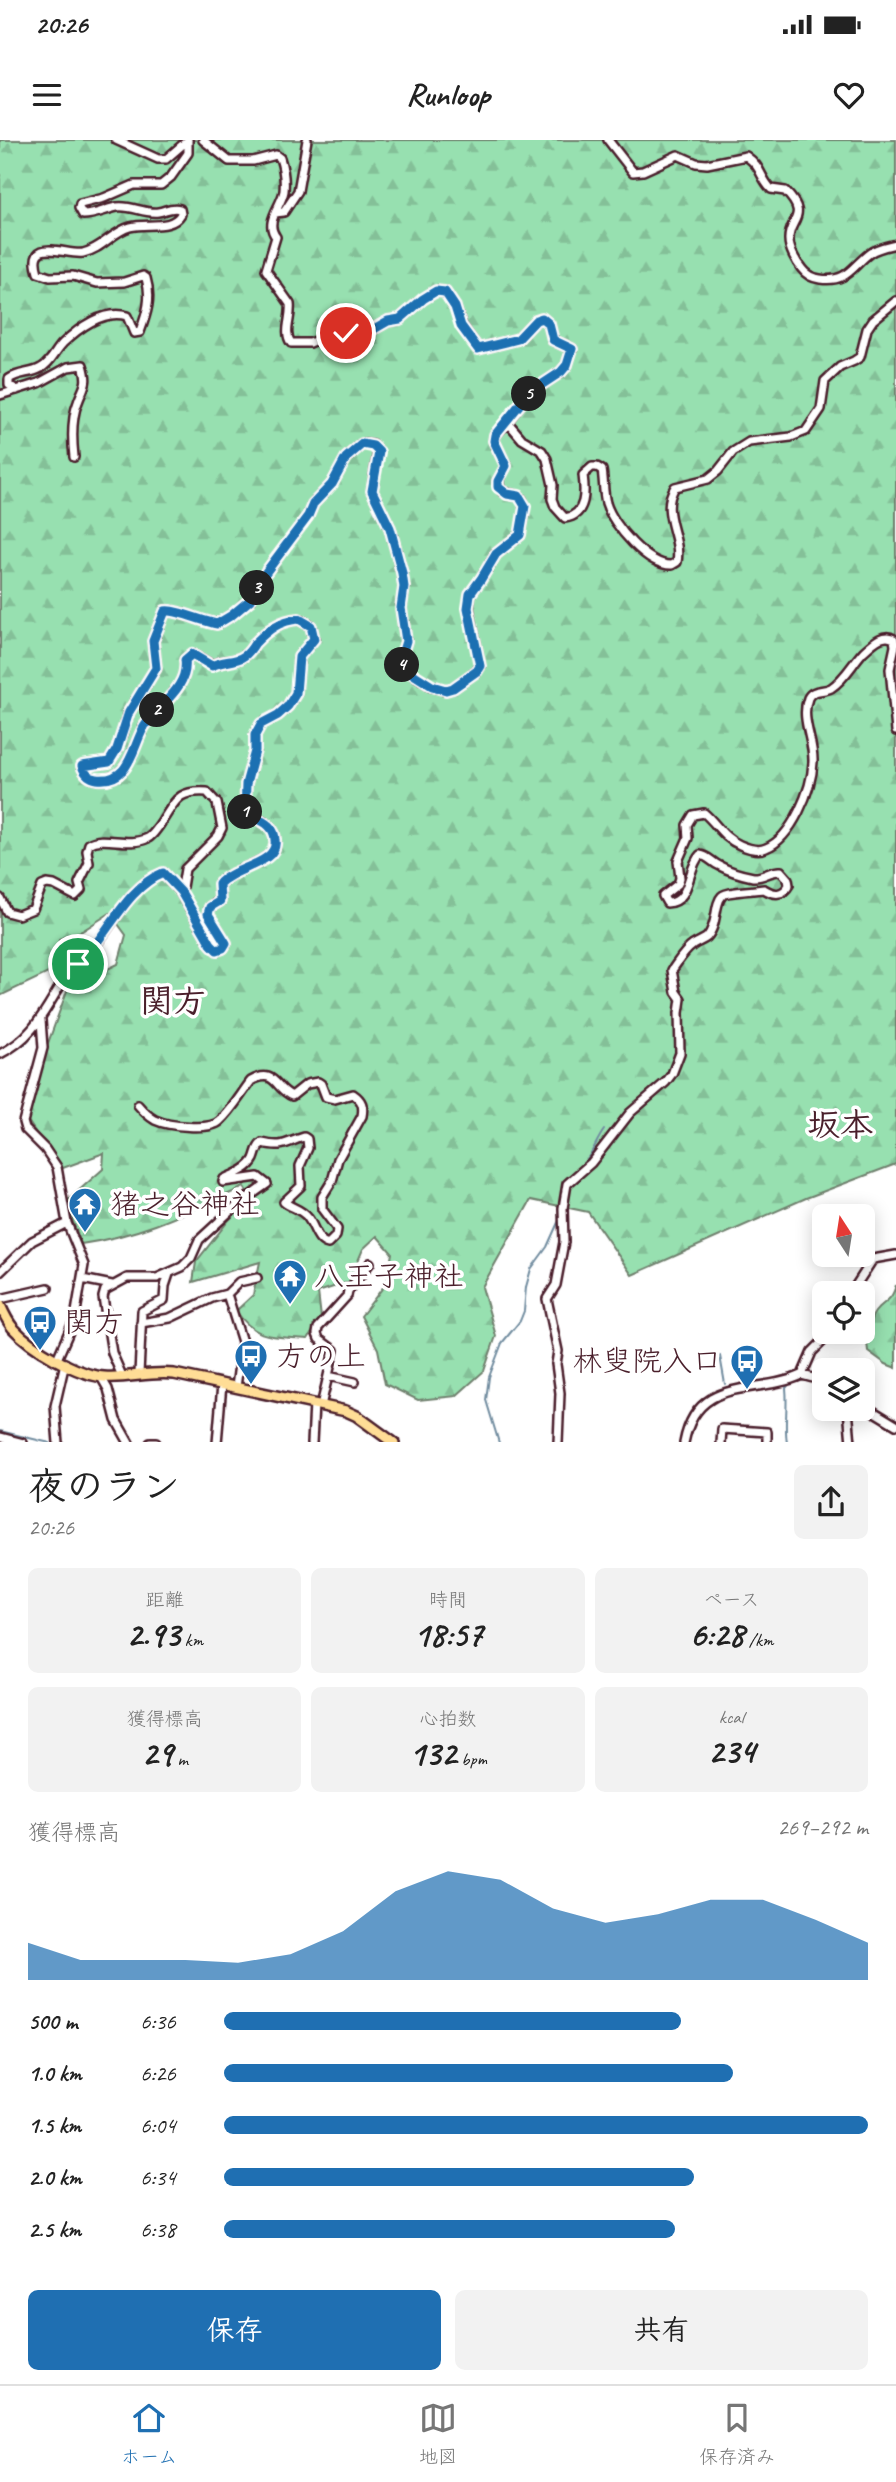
<!DOCTYPE html>
<html lang="ja">
<meta charset="utf-8">
<style>
body{margin:0;font-family:Caveat,"Klee One",sans-serif;background:#f2f2f2;color:#222;height:100vh;display:flex;flex-direction:column;font-size:26px;white-space:nowrap}
*{box-sizing:border-box;margin:0}
p{font-size:23px;color:#767676}
.icon{flex:none;width:38px;height:38px;fill:none;stroke:currentColor;stroke-width:2;stroke-linecap:round;stroke-linejoin:round}
.map{position:relative;height:1302px;overflow:hidden}
.panel{display:flex;flex-direction:column;background:#fff;flex:1}
.panel>*{flex:none}
.needle{width:46px;rotate:348deg}
.buttons{position:absolute;left:812px;top:1064px;display:grid;gap:14px}
.buttons a{display:grid;place-items:center;width:63px;height:63px;border-radius:10px;background:#fff;box-shadow:0 4px 18px #0003;font-size:35px}
.pin{position:absolute;display:grid;place-items:center;width:60px;height:60px;color:#fff;margin:-30px;border:4px solid #fff;border-radius:50%;box-shadow:0 2px 7px #0007}
.km{position:absolute;width:35px;height:35px;margin:-18px;border-radius:50%;background:#222;color:#fff;font-size:19px;line-height:35px;text-align:center}
.round{display:grid;place-items:center;flex:none;width:74px;height:74px;border-radius:10px;background:#f2f2f2}
.headline{display:flex;align-items:center;justify-content:space-between;height:119px;padding:0 28px}
h1{font-size:38px;font-weight:600;line-height:52px}
.stats{display:grid;grid-template-columns:repeat(3,1fr);gap:10px;height:119px;padding:7px 28px}
.stats div{display:grid;align-content:center;border-radius:10px;background:#f2f2f2;text-align:center}
.stats b{font-size:35px;font-weight:600}
.stats small{font-size:19px;font-weight:400}
.stats p{font-size:19px}
.chart{height:196px;padding:14px 28px}
.chart p{display:flex;justify-content:space-between}
.chart svg{width:100%;height:126px;margin-top:7px;fill:#1f6fb2;opacity:.7}
.cta{display:flex;gap:14px;margin-top:auto;padding:14px 28px}
.cta a{flex:1;height:80px;border-radius:10px;background:#1f6fb2;color:#fff;font-size:28px;font-weight:600;line-height:80px;text-align:center}
.cta a+a{background:#f2f2f2;color:#222}
ul{padding:0 28px;list-style:none;font-size:23px}
li{display:grid;grid-template-columns:112px 84px 1fr;align-items:center;height:52px}
li i{height:18px;border-radius:9px;background:#1f6fb2}
.status{display:flex;justify-content:space-between;align-items:center;height:49px;padding:0 35px;background:#fff;direction:ltr}
.status svg{height:19px;fill:currentColor}
header{display:flex;justify-content:space-between;align-items:center;height:91px;padding:0 28px;background:#fff;font-size:32px;font-weight:600}
.menu{display:flex;justify-content:space-around;align-items:center;height:98px;border-top:2px solid #e0e0e0;background:#fff;font-size:19px;color:#767676}
.menu a{display:grid;justify-items:center;gap:4px}
.menu .on{color:#1f6fb2}
.map>svg:first-child{display:block}
.forest{fill:url(#forest-firs);stroke:#70806e;stroke-width:2}
.lines{fill:none;stroke-linecap:round;stroke-linejoin:round}
.stream{stroke:#728da0;stroke-width:2}
.minor-casing{stroke:#4a1f2b;stroke-width:12}
.major-casing{stroke:#4a1f2b;stroke-width:14}
.minor{stroke:#fff;stroke-width:7}
.major{stroke:#ffdd96;stroke-width:9}
.route-casing{stroke:#fff;stroke-width:14}
.route{stroke:#1f6fb2;stroke-width:9}
.labels{text-anchor:middle;dominant-baseline:central;stroke-width:7;stroke-linejoin:round;paint-order:stroke}
.poi-label{font-size:30px;fill:#4a1f2b;stroke:#fff;text-anchor:start}
.quarter-label{font-size:33px;font-weight:bold;fill:#4a1f2b;stroke:#fff}
</style>
<div class="status"><b>20:26</b><svg viewBox="0 0 49 12"><path d="M0 12V9h3v3zM5 12V6h3v6zM10 12V3h3v9zM15 12V0h3v12zM26 1h20v11H26zM47 4h2v5h-2z"/></svg></div>
<header><svg class="icon" aria-label="menu" viewBox="0 0 24 24"><path d="M4 6h16M4 12h16M4 18h16"/></svg>Runloop<svg class="icon" aria-label="heart" viewBox="0 0 24 24"><path d="M12 20l-8-8c-3-5 5-10 8-4 3-6 11-1 8 4z"/></svg></header>
<div class="map">
<svg width="896" height="1303" viewBox="0 0 896 1303">
<defs>
<pattern id="forest-firs" width="22" height="20" patternUnits="userSpaceOnUse" patternTransform="scale(1.75)"><rect width="22" height="20" fill="#97e0b0"/><path d="M5 1l3.5 6h-7zM16 11l3.5 6h-7z" fill="#84c098"/></pattern>
</defs>
<rect width="100%" height="100%" fill="#fff"/>
<filter id="ink" filterUnits="userSpaceOnUse"><feTurbulence type="fractalNoise" baseFrequency=".0143" numOctaves="2"/><feDisplacementMap in="SourceGraphic" scale="14" xChannelSelector="R" yChannelSelector="G"/><feConvolveMatrix kernelMatrix="1 2 1 2 8 2 1 2 1" color-interpolation-filters="sRGB"/></filter>
<g filter="url(#ink)">
<path class="forest" d="M0,0H896V1024L806,1058L632,1135L588,1072L531,1060L482,1147L496,1196L484,1231L456,1256L418,1260L385,1244L378,1209L361,1176L387,1142L392,1113L377,1096L363,1109L349,1142L318,1152L321,1178L308,1199C274,1196 257,1201 236,1171L253,1155L260,1122L193,1142L196,1122L229,1080L251,1058L244,1047C188,1072 143,1095 81,1104L66,1062L103,1029L104,1013L60,1029L28,981L47,906L68,848L118,824L126,795L110,773L82,791L59,799L61,827L0,856Z
M896,1145V1228L886,1224L868,1211C866,1199 868,1182 875,1172C885,1159 891,1163 896,1145Z"/>
<g class="lines">
<path class="stream" d="M0,919L25,904L36,891
M561,1058C562,1036 579,1032 589,1016C595,1007 598,998 604,990
M720,1216L725,1244
M693,1271L699,1262L713,1254
M0,1291L50,1303
M683,1293L688,1277
M163,1302V1303
M499,1303L486,1260L489,1237L502,1203L520,1181L524,1171L526,1147L531,1129L547,1107L560,1078
M787,1303C784,1284 788,1267 786,1248L791,1242"/>
<defs>
<path id="minor" d="M116,0L158,19H166L188,0
M203,0L229,21H253L276,15L280,18C283,27 285,41 284,51C281,67 264,82 276,97L266,130L290,164C292,178 283,191 291,203H310L333,193L374,189L388,181L400,179L423,159L436,151L445,152L455,167L462,186L478,209L518,199L536,180L542,178L549,184L553,200L572,209L567,225L561,232L529,253L504,286
M608,0L633,32L643,31L678,15L696,23L707,24L746,16C762,27 759,36 771,49L785,51C811,77 788,79 789,100C789,109 796,122 802,129C807,136 813,138 820,139C848,143 852,126 870,113C877,108 888,106 896,104
M275,73L284,72L298,51L307,0
M17,250L9,245V239C19,232 31,234 41,228C51,223 55,211 63,203C80,187 104,169 127,176L134,193L140,192C147,173 152,158 146,138L143,136L124,142L97,143L73,136L50,137L38,133C26,95 67,116 83,113C102,109 112,92 130,87C146,82 171,91 181,74L180,69C171,66 166,71 158,72C144,74 132,65 117,67C106,69 95,75 83,75L79,68L80,64L104,58L134,45H161L171,37L188,13V0
M0,255L39,243L68,227L83,225C89,244 84,245 78,262C71,279 72,299 74,317
M0,758L7,772L18,775L33,769L42,746L47,744L54,745L75,756L81,750L79,743L89,723L87,711L89,704C104,694 128,708 148,698C153,695 155,691 159,686C176,662 175,650 207,652L217,663L222,688L218,696L185,729L181,753
M41,880L43,908L23,982L25,989L45,1009L57,1027L67,1083L84,1125L75,1178L57,1219
M0,914C34,898 46,868 65,838C71,829 80,823 87,815C112,789 127,747 163,733L181,753L211,804L217,810L223,808L226,803L208,774L210,767L220,761L219,744C233,727 279,723 275,700C275,695 273,690 269,686C262,679 253,678 245,673L246,644L255,611V595L261,584L278,575L288,566L296,553L299,517L314,499L311,486L299,479C280,480 268,490 255,503C252,508 249,513 244,516C235,523 222,520 212,525L192,514L185,520C189,549 157,565 144,587C132,608 129,643 97,639C89,638 85,634 82,626L109,622L117,609L129,572L156,528L153,501L165,471C176,469 203,482 217,484L232,475L250,460L266,432L308,376L313,364L332,344L346,318L362,304L373,305L378,312L372,351L390,388L402,433L404,447L401,468L406,501L401,517L402,527L431,546L446,550L453,548L477,531L480,526L469,468L470,454L481,439L496,414L520,395C521,384 530,362 518,356C514,354 507,354 502,351L498,341L506,326L494,301L495,295L504,286H511L522,299L542,311L547,319L553,345L552,359L555,367L565,378C587,375 585,351 583,335L592,327H597L602,330C604,341 603,352 606,363C613,386 648,426 672,425L677,422C682,397 659,372 675,347L708,339L718,331L733,312L749,302L791,297L806,291L821,269L825,241L840,227L854,221L860,217L867,189L873,180L896,161
M0,1132L32,1101L67,1083
M82,1139L112,1145
M851,1153L873,1119L896,1115
M227,1154L242,1202L236,1247
M0,1159L48,1148
M141,1183L170,1178L212,1158L227,1154L239,1142L257,1138
M139,1234L142,1171L164,1160L165,1146L169,1134
M802,1235L824,1241
M122,1236L112,1213L103,1157L105,1150L127,1138H157L182,1127L191,1118L199,1100L237,1065L267,1044L258,1037L223,1042L224,1039C235,1034 249,1029 254,1019C257,1012 256,1008 262,1003C284,1008 284,1003 304,997L307,999L308,1008L300,1026L301,1046L284,1062C291,1068 302,1069 308,1078C315,1087 316,1101 328,1104L336,1096L337,1089L322,1069V1057L332,1041L338,1019L362,976C364,966 362,960 353,954L335,959L326,957L321,944L318,942L307,944L292,956C275,949 275,927 251,941C241,954 232,970 220,981C210,991 168,986 155,980C148,976 143,971 138,965
M328,1236L355,1242
M101,1237L108,1249L116,1280L129,1303
M863,1265L896,1285
M321,1266L334,1210L319,1199L317,1194L318,1188L347,1156L348,1151L370,1123
M848,1269L851,1303
M0,1297L23,1303
M58,1303L55,1266L65,1223
M150,1303H156
M217,1303L222,1244
M312,1303L314,1264
M558,1303L560,1253L556,1224L558,1211L547,1159L556,1145L564,1102L563,1068L567,1044L591,1023L630,973L666,942L672,934L680,913L679,873L681,859L676,852L672,830C678,822 684,811 693,805C697,802 704,800 707,797C718,785 714,764 722,756C725,752 755,750 764,749C774,755 783,756 789,745L788,739L781,731C770,730 764,738 753,737C743,735 729,731 720,726C712,723 709,716 700,715C687,728 691,763 667,763L663,756L678,744L680,738L678,721L688,698L687,685L693,675L704,673C717,684 723,698 740,705C747,708 758,712 766,708C792,698 812,649 813,622C814,601 800,579 808,558C812,549 823,552 831,548C845,539 852,524 863,512C872,504 883,492 894,499L895,506L890,529L896,591
M684,1303C697,1234 756,1256 802,1235L812,1212L823,1201L829,1192
M721,1303L722,1289L767,1292V1303"/>
<path id="major" d="M0,1165C4,1174 7,1181 13,1188C31,1208 77,1235 104,1237C128,1239 150,1231 174,1234L346,1271L357,1276L394,1303"/>
</defs>
<use href="#minor" class="minor-casing"/>
<use href="#major" class="major-casing"/>
<use href="#minor" class="minor"/>
<use href="#major" class="major"/>
</g>
</g>
<g class="lines" filter="url(#ink)">
<defs>
<path id="route" d="M78,824C107,798 125,748 163,733L181,752L211,804L217,810L223,808L226,803L208,774L210,767L220,761L219,744C233,727 279,724 275,700C275,695 273,690 269,686C262,679 253,678 245,673L246,644L255,611V595L261,584L278,575L288,566L296,553L299,517L314,499L311,486L299,479C280,480 268,490 255,503C252,508 249,513 244,516C235,523 222,520 212,526L192,514L185,520C189,549 157,565 144,587C132,608 130,643 97,639C89,638 85,634 82,626L109,622L117,609L129,572L156,528L153,501L165,471C176,469 203,482 217,484L232,475L250,460L266,432L308,376L313,364L332,344L346,318L362,304L373,306L379,312L372,351L390,388L402,433L404,447L401,468L406,501L401,517L402,527L432,546L446,550L453,548L477,531L480,526L468,468L470,454L481,439L496,414L520,395L525,366L519,356L507,354L498,347V341L506,326L494,301L495,295L529,253L561,232L567,225L572,209L553,200L549,184L542,178L536,180L518,199L478,209L461,186L455,167L445,152L436,151L423,159L400,179L388,181L374,189L346,193"/>
</defs>
<use href="#route" class="route-casing"/>
<use href="#route" class="route"/>
</g>
<defs>
<symbol id="temple-pin" viewBox="-11 -11 22 30"><path d="M0 17L-7.5 6A9.5 9.5 0 1 1 7.5 6Z" fill="#1f6fb2" stroke="#fff"/><path d="M0-6L5-2H3V0L6.5 2.5H4V6H1.5V3h-3V6H-4V2.5H-6.5L-3 0V-2H-5Z" fill="#fff"/></symbol>
<symbol id="bus-pin" viewBox="-11 -11 22 30"><path d="M0 17L-7.5 6A9.5 9.5 0 1 1 7.5 6Z" fill="#1f6fb2" stroke="#fff"/><path d="M-5-6H5V4H4V6H2V4H-2V6H-4V4H-5ZM-3.5-4V0h7V-4ZM-3.5 1.2v1.5H-2V1.2ZM2 1.2v1.5H3.5V1.2Z" fill="#fff"/></symbol>
</defs>
<g fill-rule="evenodd">
<use href="#temple-pin" x="66" y="1045" width="38" height="52"/>
<use href="#temple-pin" x="271" y="1117" width="38" height="52"/>
<use href="#bus-pin" x="21" y="1163" width="38" height="52"/>
<use href="#bus-pin" x="232" y="1197" width="38" height="52"/>
<use href="#bus-pin" x="728" y="1202" width="38" height="52"/>
</g>
<g class="labels">
<g class="poi-label">
<text x="110" y="1064">猪之谷神社</text>
<text x="314" y="1136">八王子神社</text>
<text x="64" y="1182">関方</text>
<text x="276" y="1216">方の上</text>
<text x="722" y="1221" text-anchor="end">林叟院入口</text>
</g>
<g class="quarter-label">
<text x="173" y="861">関方</text>
<text x="840" y="985">坂本</text>
</g>
</g>
</svg>
<div class="buttons">
<a><svg class="needle" viewBox="-14 -14 28 28"><path d="M0-13l5 13h-10z" fill="#e53935"/><path d="M0 13l5-13h-10z" fill="#767676"/></svg></a>
<a><svg class="icon" aria-label="locate" viewBox="0 0 24 24"><circle cx="12" cy="12" r="6"/><path d="M12 2v4M12 18v4M2 12h4M18 12h4"/></svg></a>
<a><svg class="icon" aria-label="layers" viewBox="0 0 24 24"><path d="M12 4l9 5-9 5-9-5zM3 14l9 5 9-5"/></svg></a>
</div>
<div class="pin" style="left:78px;top:824px;background:#1e9e55"><svg class="icon" aria-label="arrive" viewBox="0 0 24 24"><path d="M6 21V4h12l-3 4 3 4H6"/></svg></div>
<div class="pin" style="left:346px;top:193px;background:#d93025"><svg class="icon" aria-label="check" viewBox="0 0 24 24"><path d="M5 12l5 5 9-10"/></svg></div>
<b class="km" style="left:245px;top:672px">1</b>
<b class="km" style="left:157px;top:570px">2</b>
<b class="km" style="left:257px;top:448px">3</b>
<b class="km" style="left:402px;top:525px">4</b>
<b class="km" style="left:529px;top:254px">5</b>
</div>
<section class="panel">
<div class="headline"><div><h1>夜のラン</h1><p>20:26</p></div><a class="round"><svg class="icon" aria-label="share" viewBox="0 0 24 24"><path d="M12 15V3M7 8l5-5 5 5M5 13v7h14v-7"/></svg></a></div>
<div class="stats">
<div><p>距離</p><b>2.93<small> km</small></b></div>
<div><p>時間</p><b>18:57</b></div>
<div><p>ペース</p><b>6:28<small> /km</small></b></div>
</div>
<div class="stats">
<div><p>獲得標高</p><b>29<small> m</small></b></div>
<div><p>心拍数</p><b>132<small> bpm</small></b></div>
<div><p>kcal</p><b>234</b></div>
</div>
<div class="chart"><p><span>獲得標高</span>269–292 m</p>
<svg viewBox="0 0 160 44" preserveAspectRatio="none"><path d="M0 44V31L10 37L20 37L30 37L40 38L50 35L60 27L70 13L80 6L90 9L100 19L110 24L120 21L130 16L140 16L150 23L160 31V44z"/></svg>
</div>
<ul>
<li><b>500 m</b>6:36<i style="width:71%"></i></li>
<li><b>1.0 km</b>6:26<i style="width:79%"></i></li>
<li><b>1.5 km</b>6:04<i style="width:100%"></i></li>
<li><b>2.0 km</b>6:34<i style="width:73%"></i></li>
<li><b>2.5 km</b>6:38<i style="width:70%"></i></li>
</ul>
<div class="cta"><a>保存</a><a>共有</a></div>
</section>
<nav class="menu">
<a class="on"><svg class="icon" aria-label="home" viewBox="0 0 24 24"><path d="M3 11l9-7 9 7M6 9v11h12V9"/></svg>ホーム</a>
<a><svg class="icon" aria-label="map" viewBox="0 0 24 24"><path d="M3 6l6-2 6 2 6-2v14l-6 2-6-2-6 2zM9 4v14M15 6v14"/></svg>地図</a>
<a><svg class="icon" aria-label="saved" viewBox="0 0 24 24"><path d="M7 4h10v16l-5-4-5 4z"/></svg>保存済み</a>
</nav>
